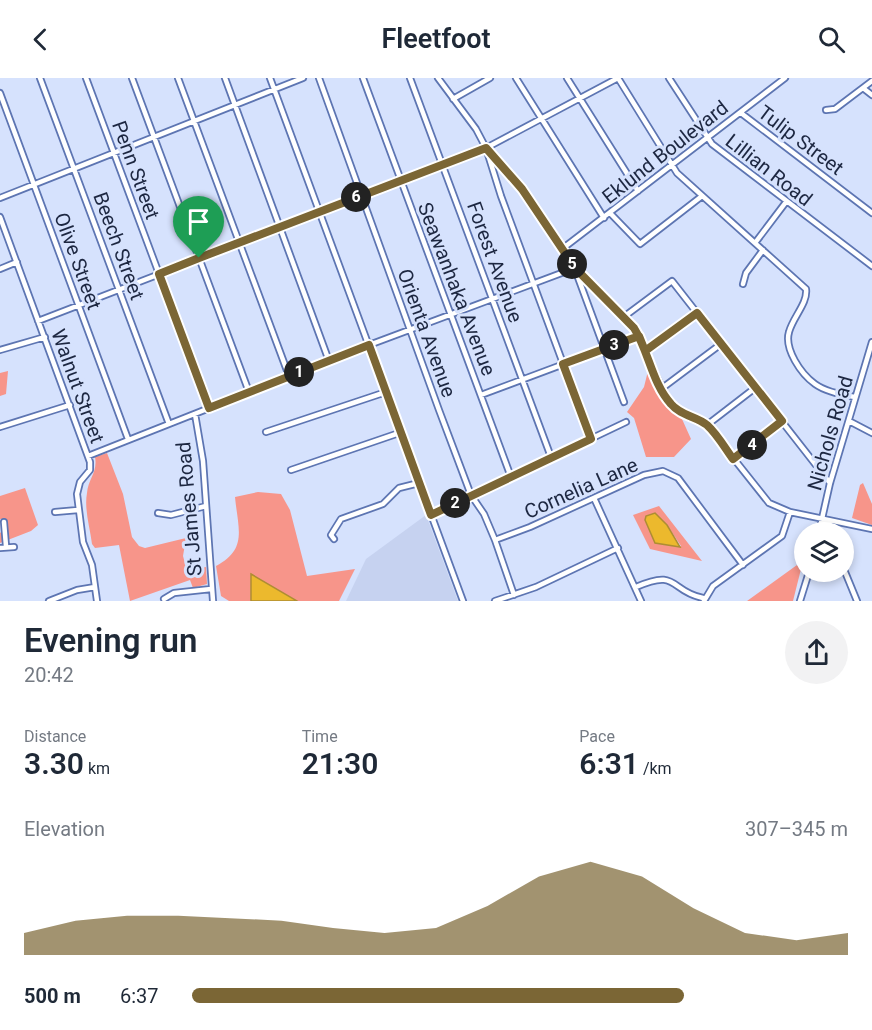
<!DOCTYPE html>
<meta charset="utf-8">
<style>
body{margin:0;font-family:Roboto,sans-serif;background:#f2f2f3;color:#1f2937;height:100vh;display:flex;flex-direction:column;font-size:22px;white-space:nowrap}
*{box-sizing:border-box;margin:0}
p{font-size:20px;color:#747a83}
.icon{flex:none;width:33px;height:33px;fill:none;stroke:currentColor;stroke-width:2;stroke-linecap:round;stroke-linejoin:round}
.map{position:relative;height:523px;overflow:hidden}
.side{display:flex;flex-direction:column;background:#fff;flex:1}
.side>*{flex:none}
.buttons{position:absolute;left:794px;top:444px;display:grid;gap:12px}
.buttons a{display:grid;place-items:center;width:60px;height:60px;border-radius:50%;background:#fff;box-shadow:0 3px 9px #0003;font-size:30px}
.pin{position:absolute;display:grid;place-items:center;width:51px;height:51px;color:#fff;margin:-62px -26px;border-radius:50% 50% 50% 0;rotate:-45deg;box-shadow:0 0 6px #0007}
.pin .icon{rotate:45deg}
.km{position:absolute;width:30px;height:30px;margin:-15px;border-radius:50%;background:#222;color:#fff;font-size:16px;line-height:30px;text-align:center}
.round{display:grid;place-items:center;flex:none;width:63px;height:63px;border-radius:32px;background:#f2f2f3}
.summary{display:flex;align-items:center;justify-content:space-between;height:102px;padding:0 24px}
h1{font-size:33px;font-weight:600;line-height:45px}
.figures{display:grid;grid-template-columns:repeat(3,1fr);gap:9px;height:102px;padding:6px 24px}
.figures div{display:grid;align-content:center}
.figures b{font-size:30px;font-weight:600}
.figures small{font-size:16px;font-weight:400}
.figures p{font-size:16px}
.chart{height:168px;padding:12px 24px}
.chart p{display:flex;justify-content:space-between}
.chart svg{width:100%;height:108px;margin-top:6px;fill:#7b6635;opacity:.7}
ul{padding:0 24px;list-style:none;font-size:20px}
li{display:grid;grid-template-columns:96px 72px 1fr;align-items:center;height:45px}
li i{height:15px;border-radius:8px;background:#7b6635}
header{display:flex;justify-content:space-between;align-items:center;height:78px;padding:0 24px;background:#fff;font-size:27px;font-weight:600}
.map>svg:first-child{display:block}
.built{fill:#c6d2f0}
.green{fill:#f7958a;fill-rule:evenodd}
.water{fill:#ecb92d;stroke:#ae8d33;stroke-width:1.5}
.lines{fill:none;stroke-linecap:round;stroke-linejoin:round}
.minor-casing{stroke:#5d75b2;stroke-width:8}
.minor{stroke:#fff;stroke-width:4.5}
.route-casing{stroke:#fff;stroke-width:12}
.route{stroke:#7b6635;stroke-width:8}
.labels{text-anchor:middle;dominant-baseline:central;stroke-width:6;stroke-linejoin:round;paint-order:stroke}
.street-label{font-size:20px;fill:#1d2741;stroke:#d6e2fd}
</style>
<header><svg class="icon" aria-label="back" viewBox="0 0 24 24"><path d="M15 5l-7 7 7 7"/></svg>Fleetfoot<svg class="icon" aria-label="search" viewBox="0 0 24 24"><circle cx="10" cy="10" r="6"/><path d="M15 15l6 6"/></svg></header>
<div class="map">
<svg width="872" height="523" viewBox="0 0 872 523">
<rect width="100%" height="100%" fill="#d6e2fd"/>
<path class="built" d="M426,437L458,523H346L366,481Z"/>
<path class="green" d="M8,293L6,316L0,318V295Z
M648,293L666,327L682,341L691,361L674,379H646L634,340L627,334L644,309Z
M107,375L123,416L132,459L139,468L145,470L186,460L183,478L187,493L206,489L207,506L193,510L190,502L130,523L119,467L95,470L92,466C90,450 84,431 87,415C88,401 98,394 95,379Z
M863,405L872,426V447L852,440L860,407Z
M25,410L38,447L31,453L0,465V455L8,448L7,442L0,441V418Z
M258,414L281,416L290,432L307,498L355,491L339,523H297L251,497V523H229L221,518L216,488C248,471 238,451 235,419Z
M659,428L702,483L650,471L633,437ZM655,435L667,447L681,468L655,465Z
M797,487L801,491L793,523H747Z"/>
<path class="water" d="M655,435L667,447L680,469L655,465L645,442L646,438Z
M251,496L297,523H251Z"/>
<g class="lines">
<defs>
<path id="minor" d="M40,0L169,346
M86,0L209,330
M132,0L249,314
M178,0L289,298
M225,0L329,283
M270,0L463,523
M319,0L439,332L471,417L484,436L495,462L514,517
M363,0L511,399
M410,0L551,379
M438,0L476,51L486,70L522,111L575,190L634,250L669,325L677,333L707,347L769,425L790,434L872,451
M516,0L604,140
M567,0L638,113
M618,0L677,95L806,211C808,225 793,239 789,254C784,271 801,296 815,306C826,314 842,317 855,319
M669,0L712,66L872,188
M863,10L872,17
M0,15L128,361
M453,21L490,0
M826,32L835,31L872,3
M741,35L872,135
M486,70L501,118L591,361
M0,120L303,0
M610,135L640,166L702,118
M0,139L90,384V392L80,404L77,416L83,464L92,487L97,523
M755,165L786,124
M562,171L785,0
M0,191L17,184
M576,194L624,324
M743,206L746,195L763,172
M625,238L672,203L830,405
M38,243L486,70L618,0
M0,272L45,259
M645,273L697,235
M661,311L721,266
M481,317L639,258
M195,336L203,383L213,523
M849,343L872,355
M707,347L755,310
M0,349L70,327
M266,354L386,314
M88,378L369,267L575,190
M733,381L782,343
M291,392L402,354
M594,420L641,523
M55,434L78,432
M158,435L171,437L206,428
M431,437L626,344
M823,440L829,454
M4,444L6,468
M819,454L830,405L872,264
M334,461L331,457L341,441L383,426L399,410L419,405
M495,462L530,449L644,397L663,393L678,400L743,487
M0,470L14,469
M843,489L857,523
M636,509C679,490 669,513 703,520
M164,521L174,515L211,511
M49,523L77,512L95,509
M495,523L536,509L618,470
M704,523L713,508L782,458L790,434
M800,523L809,494"/>
</defs>
<use href="#minor" class="minor-casing"/>
<use href="#minor" class="minor"/>
</g>
<g class="lines">
<defs>
<path id="route" d="M199,180L159,196L209,330L369,267L431,437L591,361L563,286L639,258L645,273L697,235L782,343L733,381C725,370 717,356 707,347C696,338 681,338 671,326C652,305 649,274 634,250L575,190L522,111L486,70L199,180"/>
</defs>
<use href="#route" class="route-casing"/>
<use href="#route" class="route"/>
</g>
<g class="labels">
<g class="street-label">
<text transform="translate(801 62) rotate(37)">Tulip Street</text>
<text transform="translate(665 74) rotate(-38)">Eklund Boulevard</text>
<text transform="translate(136 92) rotate(70)">Penn Street</text>
<text transform="translate(769 92) rotate(38)">Lillian Road</text>
<text transform="translate(119 168) rotate(70)">Beech Street</text>
<text transform="translate(78 183) rotate(70)">Olive Street</text>
<text transform="translate(495 184) rotate(70)">Forest Avenue</text>
<text transform="translate(457 211) rotate(69)">Seawanhaka Avenue</text>
<text transform="translate(427 255) rotate(70)">Orienta Avenue</text>
<text transform="translate(78 308) rotate(70)">Walnut Street</text>
<text transform="translate(830 355) rotate(-74)">Nichols Road</text>
<text transform="translate(581 410) rotate(-24)">Cornelia Lane</text>
<text transform="translate(189 431) rotate(-95)">St James Road</text>
</g>
</g>
</svg>
<div class="buttons">
<a><svg class="icon" aria-label="layers" viewBox="0 0 24 24"><path d="M12 4l9 5-9 5-9-5zM3 14l9 5 9-5"/></svg></a>
</div>
<div class="pin" style="left:199px;top:180px;background:#1e9e55"><svg class="icon" aria-label="arrive" viewBox="0 0 24 24"><path d="M6 21V4h12l-3 4 3 4H6"/></svg></div>
<b class="km" style="left:299px;top:294px">1</b>
<b class="km" style="left:455px;top:425px">2</b>
<b class="km" style="left:614px;top:267px">3</b>
<b class="km" style="left:752px;top:367px">4</b>
<b class="km" style="left:572px;top:186px">5</b>
<b class="km" style="left:356px;top:119px">6</b>
</div>
<section class="side">
<div class="summary"><div><h1>Evening run</h1><p>20:42</p></div><a class="round"><svg class="icon" aria-label="share" viewBox="0 0 24 24"><path d="M12 15V3M7 8l5-5 5 5M5 13v7h14v-7"/></svg></a></div>
<div class="figures">
<div><p>Distance</p><b>3.30<small> km</small></b></div>
<div><p>Time</p><b>21:30</b></div>
<div><p>Pace</p><b>6:31<small> /km</small></b></div>
</div>
<div class="chart"><p><span>Elevation</span>307–345 m</p>
<svg viewBox="0 0 160 44" preserveAspectRatio="none"><path d="M0 44V35L10 30L20 28L30 28L40 29L50 30L60 33L70 35L80 33L90 24L100 12L110 6L120 12L130 25L140 35L150 38L160 35V44z"/></svg>
</div>
<ul>
<li><b>500 m</b>6:37<i style="width:75%"></i></li>
</ul>
</section>
